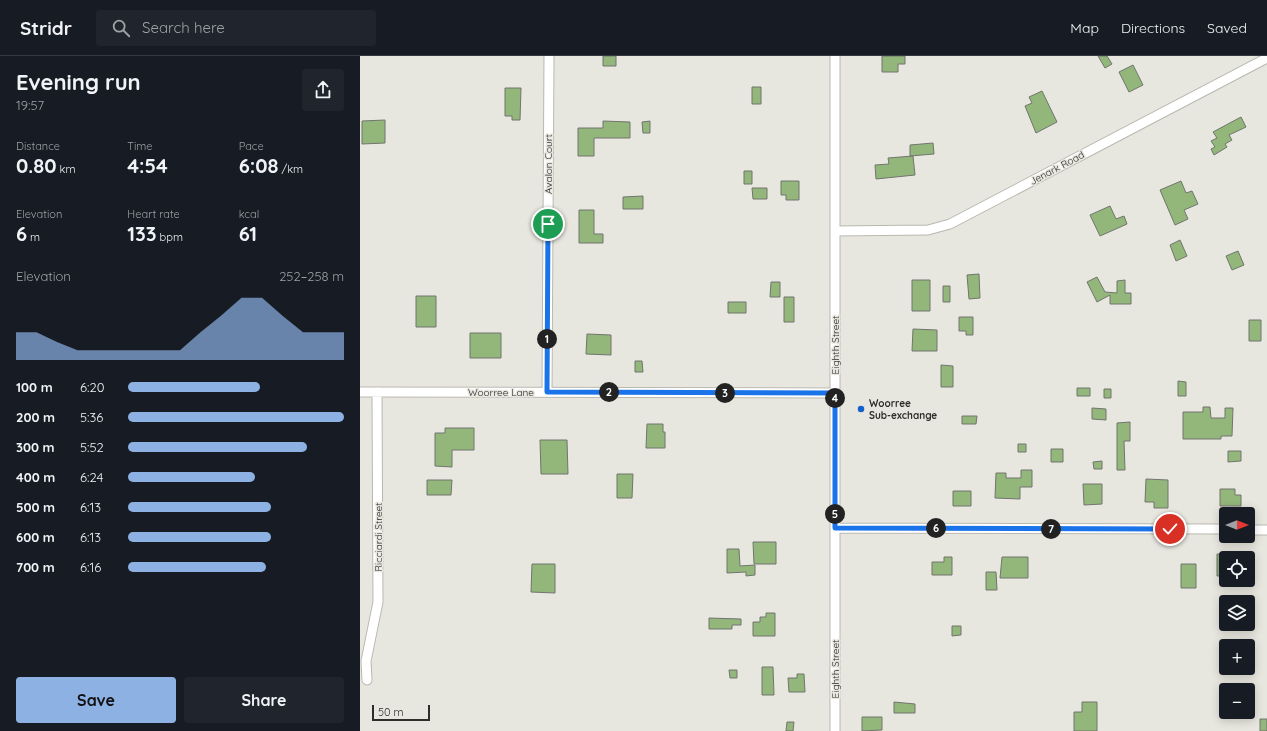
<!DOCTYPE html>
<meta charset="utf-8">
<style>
body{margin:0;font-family:Quicksand,sans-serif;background:#20242c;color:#f1f3f6;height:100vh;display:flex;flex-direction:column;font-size:15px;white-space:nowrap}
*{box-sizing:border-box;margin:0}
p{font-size:13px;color:#9ea1a6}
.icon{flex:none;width:22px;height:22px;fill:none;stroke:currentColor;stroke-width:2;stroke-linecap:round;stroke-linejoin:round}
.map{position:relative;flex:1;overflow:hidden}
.panel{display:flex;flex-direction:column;background:#171b24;width:360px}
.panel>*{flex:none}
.needle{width:26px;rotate:90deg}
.buttons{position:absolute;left:859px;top:451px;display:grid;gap:8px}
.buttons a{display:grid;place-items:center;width:36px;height:36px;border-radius:4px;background:#171b24;box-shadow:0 2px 10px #0003;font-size:20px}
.scale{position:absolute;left:12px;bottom:10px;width:58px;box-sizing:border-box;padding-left:4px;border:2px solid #2d2d29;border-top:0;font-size:11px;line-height:14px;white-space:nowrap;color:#2d2d29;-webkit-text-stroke:3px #e8e7df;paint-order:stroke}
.pin{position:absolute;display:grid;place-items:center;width:34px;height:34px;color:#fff;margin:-17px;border:2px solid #fff;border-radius:50%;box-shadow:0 1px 4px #0007}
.km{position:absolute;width:20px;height:20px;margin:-10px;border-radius:50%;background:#222;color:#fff;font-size:11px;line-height:20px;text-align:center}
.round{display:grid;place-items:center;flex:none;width:42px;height:42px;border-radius:4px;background:#20242c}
.headline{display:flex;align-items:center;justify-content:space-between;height:68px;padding:0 16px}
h1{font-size:22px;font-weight:700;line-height:30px}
.figures{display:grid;grid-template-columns:repeat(3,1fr);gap:6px;height:68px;padding:4px 16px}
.figures div{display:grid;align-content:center}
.figures b{font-size:20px;font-weight:700}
.figures small{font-size:11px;font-weight:400}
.figures p{font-size:11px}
.chart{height:112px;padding:8px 16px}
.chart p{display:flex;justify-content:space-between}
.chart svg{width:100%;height:72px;margin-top:4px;fill:#8db1e3;opacity:.7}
.button{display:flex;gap:8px;margin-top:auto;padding:8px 16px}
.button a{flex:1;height:46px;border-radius:4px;background:#8db1e3;color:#111;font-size:16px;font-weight:700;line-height:46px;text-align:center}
.button a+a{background:#20242c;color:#f1f3f6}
ul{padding:0 16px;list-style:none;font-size:13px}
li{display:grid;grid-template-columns:64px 48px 1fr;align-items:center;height:30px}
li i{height:10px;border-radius:5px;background:#8db1e3}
header{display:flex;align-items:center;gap:24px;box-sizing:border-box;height:56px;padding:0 20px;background:#171b24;border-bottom:1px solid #363941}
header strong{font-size:19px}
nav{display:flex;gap:22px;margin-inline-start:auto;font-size:14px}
.search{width:280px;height:36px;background:#20242c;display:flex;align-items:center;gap:10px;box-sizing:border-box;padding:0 14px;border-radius:4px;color:#9ea1a6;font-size:15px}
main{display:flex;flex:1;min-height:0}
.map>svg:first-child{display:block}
.building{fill:#93b67a;stroke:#70756e}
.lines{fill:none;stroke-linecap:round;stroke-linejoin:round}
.minor-casing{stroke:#b9b8b0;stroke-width:11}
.minor{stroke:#fff;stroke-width:9}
.route-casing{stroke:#fff;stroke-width:8}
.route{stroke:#1a73e8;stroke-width:5}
.poi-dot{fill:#1361cb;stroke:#e8e7df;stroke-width:1.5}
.labels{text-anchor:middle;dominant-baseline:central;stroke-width:3;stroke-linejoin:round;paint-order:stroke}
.street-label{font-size:10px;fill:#2d2d29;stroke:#e8e7df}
.poi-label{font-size:10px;font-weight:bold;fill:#2d2d29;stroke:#e8e7df;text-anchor:start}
</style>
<header>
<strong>Stridr</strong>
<div class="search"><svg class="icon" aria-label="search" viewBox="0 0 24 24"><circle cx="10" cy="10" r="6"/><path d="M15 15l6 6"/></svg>Search here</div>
<nav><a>Map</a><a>Directions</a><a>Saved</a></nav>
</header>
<main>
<section class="panel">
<div class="headline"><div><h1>Evening run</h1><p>19:57</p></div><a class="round"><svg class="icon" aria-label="share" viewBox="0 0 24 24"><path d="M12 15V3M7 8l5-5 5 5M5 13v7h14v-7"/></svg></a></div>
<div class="figures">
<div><p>Distance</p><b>0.80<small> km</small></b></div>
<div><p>Time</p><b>4:54</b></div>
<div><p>Pace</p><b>6:08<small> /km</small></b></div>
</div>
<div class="figures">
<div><p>Elevation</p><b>6<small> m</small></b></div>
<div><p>Heart rate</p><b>133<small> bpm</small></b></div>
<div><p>kcal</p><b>61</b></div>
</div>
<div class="chart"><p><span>Elevation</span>252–258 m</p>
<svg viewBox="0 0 160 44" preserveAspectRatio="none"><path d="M0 44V27L10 27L20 33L30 38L40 38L50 38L60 38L70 38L80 38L90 27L100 17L110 6L120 6L130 17L140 27L150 27L160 27V44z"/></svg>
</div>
<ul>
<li><b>100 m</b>6:20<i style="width:61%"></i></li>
<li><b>200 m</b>5:36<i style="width:100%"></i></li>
<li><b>300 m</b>5:52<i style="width:83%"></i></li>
<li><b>400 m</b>6:24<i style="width:59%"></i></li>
<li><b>500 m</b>6:13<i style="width:66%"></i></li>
<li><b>600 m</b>6:13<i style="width:66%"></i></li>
<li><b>700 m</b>6:16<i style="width:64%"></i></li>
</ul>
<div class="button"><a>Save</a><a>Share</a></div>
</section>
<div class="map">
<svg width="907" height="675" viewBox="0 0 907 675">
<rect width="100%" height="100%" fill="#e8e7df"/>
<path class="building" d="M243,0H256V10H243Z
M522,0H545V8H538V16H522Z
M738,0H747L752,8L745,12Z
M773,9L783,29L769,36L759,16Z
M392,31H401V48H392Z
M145,32H161L160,64H152V60H145Z
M682,35L697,66L676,77L665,50L672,47L669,41Z
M881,61L886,71L869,79L872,84L865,88L867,91L854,99L851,93L855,91L851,85L857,82L853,76Z
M25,64V87L2,88V65Z
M243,65L270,66V82H234V100H218V72H243Z
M290,65V77H283L282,66Z
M573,87L574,98L550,100V89Z
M553,100L555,119L516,123L515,109L529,108L528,102Z
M384,115H392V128H384Z
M421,125H439V144H426V139H421Z
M821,125L826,137L832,135L838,148L824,154L828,163L815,169L800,134Z
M392,132H407V143H393Z
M283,140V153H263V141Z
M750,150L756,163L764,160L767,168L740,180L730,159Z
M219,154H234V178H243V187H219Z
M820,184L827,200L816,205L810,189Z
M878,195L884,209L872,214L866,200Z
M619,218L620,242L609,243L607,219Z
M737,221L745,236L757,237V225L765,224V237H771V248H750V239L737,246L727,226Z
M552,224H570V255H552Z
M411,226H420V241H410Z
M583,230H590V246H583Z
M56,240H76V271H56Z
M424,241H434V266H424Z
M368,246H386V257H368Z
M599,261H613V279H606V275H599Z
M889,264H901V285H889Z
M553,273L577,274V295H552Z
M110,277H141V302H110Z
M227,278L251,279V299L226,298Z
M275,305H282L283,316H275Z
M581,309L593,310V331H581Z
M818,325L826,326V340H818Z
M717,332H730V340H717Z
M744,333H751V342H744Z
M843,351H850L851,362H865V352H873L872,380H861V383H823V356H843Z
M732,352L746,353V364L732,363Z
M602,360H617L616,368H602Z
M770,366V385H764L765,414H757V367Z
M287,368H303V376H305V392H286Z
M85,372H114V394H92V411L75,410V377H85Z
M180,384H207L208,418H181Z
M658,388H666V396H658Z
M691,393H703V406H691Z
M868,395H881V405L868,406Z
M742,405V413H734L733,406Z
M661,414H672V431H660V443L635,442L636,417H646V422H661Z
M257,418H273L272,442H257Z
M786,423L808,424V452H794V446H785Z
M67,424H92L91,439H67Z
M723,428H742V448L724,449Z
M860,433H875V439H881V450H860Z
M593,435H611V450H593Z
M393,486H416V508H394Z
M367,493H379L380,510L395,509V519L386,520V516L367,517Z
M857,498H866V520H857Z
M584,501H592V519H572V506H584Z
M642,501H668V522H640Z
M172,508H195V537L171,536Z
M821,508H836V532H821Z
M626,516H636L637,534H626Z
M406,557H415V580H393V566H400V561H406Z
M349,562L381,563V569H372V573H349Z
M592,570H601V579L592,580Z
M402,611H413L414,639H402Z
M369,614H377V622H370Z
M437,618H444L445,636H429L428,622H437Z
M534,646L555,648V657H534Z
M722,646H737V675H714V656H722Z
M502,661H522V674L502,675Z
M900,663H907V675H900Z
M427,666H434L433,675H426Z"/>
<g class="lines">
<defs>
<path id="minor" d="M475,175L568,174L590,168L907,2
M0,336L475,337
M187,336L189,0
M475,472L866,473
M888,474H907
M7,624L6,605L18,546L17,336
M475,675V0"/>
</defs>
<use href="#minor" class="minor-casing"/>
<use href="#minor" class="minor"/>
</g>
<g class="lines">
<defs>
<path id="route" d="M188,168L187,336L475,337V472L810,473"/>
</defs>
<use href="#route" class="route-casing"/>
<use href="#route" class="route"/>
</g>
<circle class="poi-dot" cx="501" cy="353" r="4"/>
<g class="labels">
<g class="street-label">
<text transform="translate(188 108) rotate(-90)">Avalon Court</text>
<text transform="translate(697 112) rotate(-28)">Jenark Road</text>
<text transform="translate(475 289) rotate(-90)">Eighth Street</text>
<text x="141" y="336">Woorree Lane</text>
<text transform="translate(18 481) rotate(-90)">Ricciardi Street</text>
<text transform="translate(475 613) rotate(-90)">Eighth Street</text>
</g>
<g class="poi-label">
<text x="509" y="347">Woorree<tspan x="509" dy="12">Sub-exchange</tspan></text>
</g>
</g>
</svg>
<div class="buttons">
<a><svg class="needle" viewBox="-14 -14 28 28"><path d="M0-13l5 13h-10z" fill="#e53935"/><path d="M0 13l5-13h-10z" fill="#9ea1a6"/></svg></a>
<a><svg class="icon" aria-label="locate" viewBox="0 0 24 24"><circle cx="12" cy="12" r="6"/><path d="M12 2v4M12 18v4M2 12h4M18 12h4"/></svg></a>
<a><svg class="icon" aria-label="layers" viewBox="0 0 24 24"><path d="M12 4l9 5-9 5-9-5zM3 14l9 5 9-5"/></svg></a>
<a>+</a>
<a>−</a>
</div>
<div class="scale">50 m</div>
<div class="pin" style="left:188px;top:168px;background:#1e9e55"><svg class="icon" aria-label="arrive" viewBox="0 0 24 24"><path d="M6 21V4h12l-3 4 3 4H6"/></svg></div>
<div class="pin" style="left:810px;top:473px;background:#d93025"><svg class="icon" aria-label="check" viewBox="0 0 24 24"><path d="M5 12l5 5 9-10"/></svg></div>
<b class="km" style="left:187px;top:283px">1</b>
<b class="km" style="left:249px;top:336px">2</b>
<b class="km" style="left:365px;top:337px">3</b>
<b class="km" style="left:475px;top:342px">4</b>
<b class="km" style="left:475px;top:458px">5</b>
<b class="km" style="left:576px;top:472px">6</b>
<b class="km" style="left:691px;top:473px">7</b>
</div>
</main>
